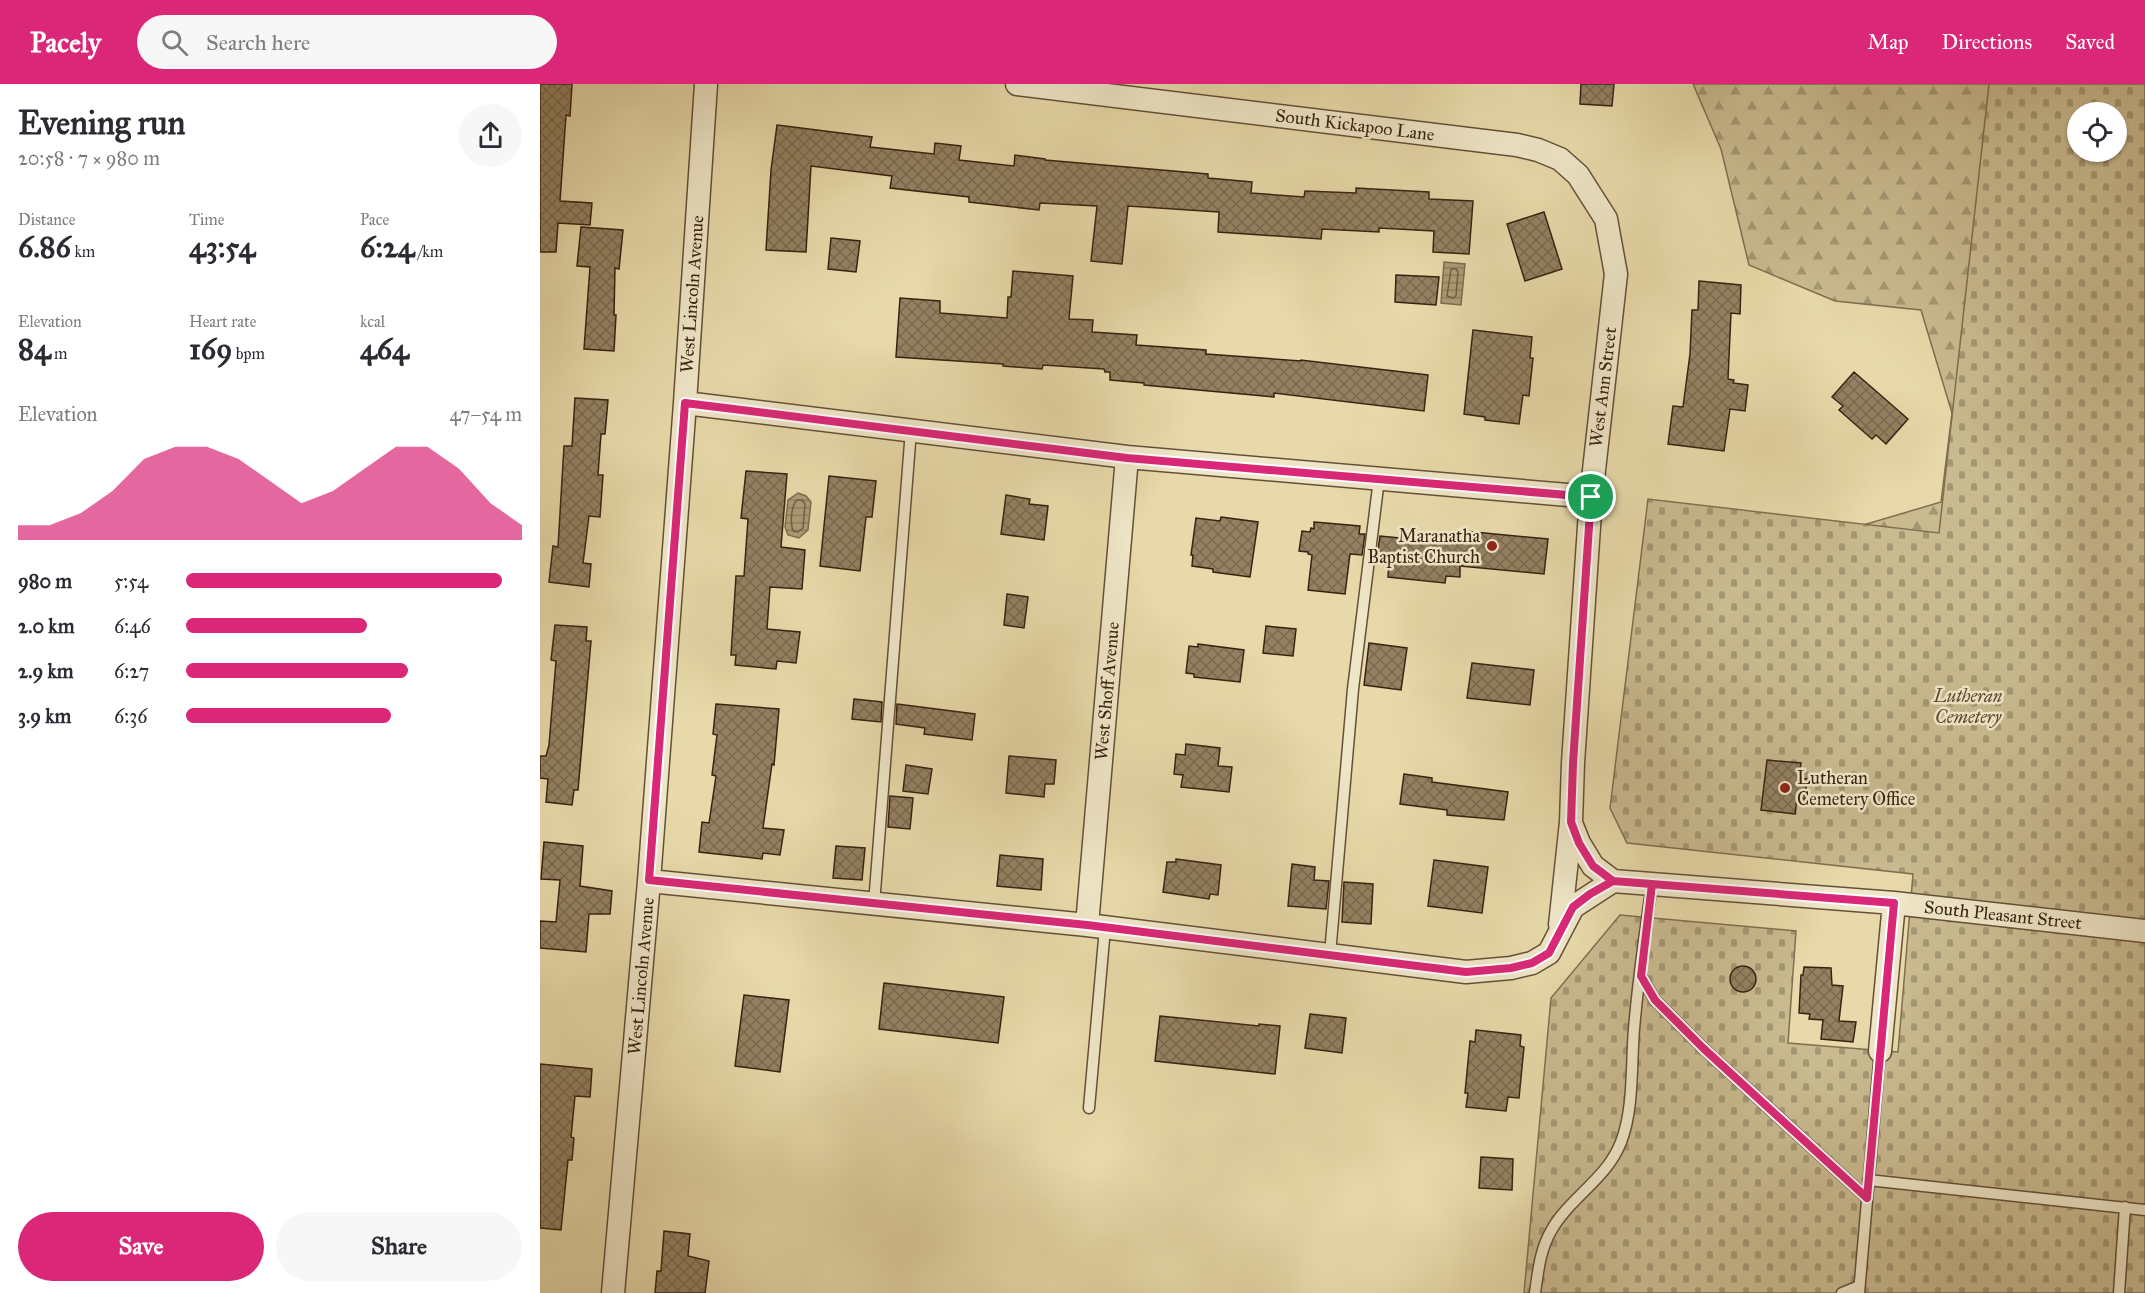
<!DOCTYPE html>
<meta charset="utf-8">
<style>
body{margin:0;font-family:"IM FELL Great Primer",serif;background:#f7f7f7;color:#2b2b33;height:100vh;display:flex;flex-direction:column;font-size:22px;white-space:nowrap}
*{box-sizing:border-box;margin:0}
p{font-size:20px;color:#7c7c81}
.icon{flex:none;width:33px;height:33px;fill:none;stroke:currentColor;stroke-width:2;stroke-linecap:round;stroke-linejoin:round}
.map{position:relative;flex:1;overflow:hidden}
.panel{display:flex;flex-direction:column;background:#fff;width:540px}
.panel>*{flex:none}
.controls{position:absolute;left:1527px;top:18px;display:grid;gap:12px}
.controls a{display:grid;place-items:center;width:60px;height:60px;border-radius:50%;background:#fff;box-shadow:0 2px 4px #0004;font-size:30px}
.pin{position:absolute;display:grid;place-items:center;width:51px;height:51px;color:#fff;margin:-26px;border:3px solid #fff;border-radius:50%;box-shadow:0 2px 6px #0007}
.round{display:grid;place-items:center;flex:none;width:63px;height:63px;border-radius:32px;background:#f7f7f7}
.headline{display:flex;align-items:center;justify-content:space-between;height:102px;padding:0 18px}
h1{font-size:33px;font-weight:700;line-height:45px}
.metrics{display:grid;grid-template-columns:repeat(3,1fr);gap:9px;height:102px;padding:6px 18px}
.metrics div{display:grid;align-content:center}
.metrics b{font-size:30px;font-weight:700}
.metrics small{font-size:16px;font-weight:400}
.metrics p{font-size:16px}
.chart{height:168px;padding:12px 18px}
.chart p{display:flex;justify-content:space-between}
.chart svg{width:100%;height:108px;margin-top:6px;fill:#db2777;opacity:.7}
.primary-button{display:flex;gap:12px;margin-top:auto;padding:12px 18px}
.primary-button a{flex:1;height:69px;border-radius:36px;background:#db2777;color:#fff;font-size:24px;font-weight:700;line-height:69px;text-align:center}
.primary-button a+a{background:#f7f7f7;color:#2b2b33}
ul{padding:0 18px;list-style:none;font-size:20px}
li{display:grid;grid-template-columns:96px 72px 1fr;align-items:center;height:45px}
li i{height:15px;border-radius:8px;background:#db2777}
header{display:flex;align-items:center;gap:36px;box-sizing:border-box;height:84px;padding:0 30px;background:#db2777;color:#fff}
header strong{font-size:28px}
nav{display:flex;gap:33px;margin-inline-start:auto;font-size:21px}
.search{width:420px;height:54px;background:#f7f7f7;display:flex;align-items:center;gap:15px;box-sizing:border-box;padding:0 21px;border-radius:33px;color:#7c7c81;font-size:22px}
main{display:flex;flex:1;min-height:0}
.map>svg:first-child{display:block}
.forest{fill:url(#forest-firs);stroke:#816e50;stroke-width:1.5}
.cemetery{fill:url(#cemetery-stones);stroke:#816e50;stroke-width:1.5;fill-rule:evenodd}
.water{fill:url(#water-rules);stroke:#7e6b4e;stroke-width:1.5}
.lines{fill:none;stroke-linecap:round;stroke-linejoin:round}
.shore{stroke:#725e44;stroke-width:1.5}
.building{fill:url(#building-cross-hatch);stroke:#392212;stroke-width:1.5}
.service-casing{stroke:#645038;stroke-width:13}
.minor-casing{stroke:#645038;stroke-width:25}
.service{stroke:#efe6c7;stroke-width:10}
.minor{stroke:#efe6c7;stroke-width:22}
.route-casing{stroke:#fff;stroke-width:12}
.route{stroke:#db2777;stroke-width:8}
.poi-dot{fill:#8f2418;stroke:#efe6c7;stroke-width:2}
.labels{text-anchor:middle;dominant-baseline:central;stroke-width:5;stroke-linejoin:round;paint-order:stroke}
.street-label{font-size:18px;fill:#392212;stroke:#efe6c7}
.poi-label{font-size:18px;fill:#392212;stroke:#efe6c7;text-anchor:end}
.park-label{font-size:18px;font-style:italic;fill:#5d4831;stroke:#efe6c7}
</style>
<header>
<strong>Pacely</strong>
<div class="search"><svg class="icon" aria-label="search" viewBox="0 0 24 24"><circle cx="10" cy="10" r="6"/><path d="M15 15l6 6"/></svg>Search here</div>
<nav><a>Map</a><a>Directions</a><a>Saved</a></nav>
</header>
<main>
<section class="panel">
<div class="headline"><div><h1>Evening run</h1><p>20:58 · 7 × 980 m</p></div><a class="round"><svg class="icon" aria-label="share" viewBox="0 0 24 24"><path d="M12 15V3M7 8l5-5 5 5M5 13v7h14v-7"/></svg></a></div>
<div class="metrics">
<div><p>Distance</p><b>6.86<small> km</small></b></div>
<div><p>Time</p><b>43:54</b></div>
<div><p>Pace</p><b>6:24<small> /km</small></b></div>
</div>
<div class="metrics">
<div><p>Elevation</p><b>84<small> m</small></b></div>
<div><p>Heart rate</p><b>169<small> bpm</small></b></div>
<div><p>kcal</p><b>464</b></div>
</div>
<div class="chart"><p><span>Elevation</span>47–54 m</p>
<svg viewBox="0 0 160 44" preserveAspectRatio="none"><path d="M0 44V38L10 38L20 33L30 24L40 11L50 6L60 6L70 11L80 20L90 29L100 24L110 15L120 6L130 6L140 15L150 29L160 38V44z"/></svg>
</div>
<ul>
<li><b>980 m</b>5:54<i style="width:94%"></i></li>
<li><b>2.0 km</b>6:46<i style="width:54%"></i></li>
<li><b>2.9 km</b>6:27<i style="width:66%"></i></li>
<li><b>3.9 km</b>6:36<i style="width:61%"></i></li>
</ul>
<div class="primary-button"><a>Save</a><a>Share</a></div>
</section>
<div class="map">
<svg width="1605" height="1209" viewBox="0 0 1605 1209">
<defs>
<pattern id="forest-firs" width="22" height="20" patternUnits="userSpaceOnUse" patternTransform="scale(1.5)"><rect width="22" height="20" fill="#c9ba8f"/><path d="M5 1l3.5 6h-7zM16 11l3.5 6h-7z" fill="#a49773"/></pattern>
<pattern id="cemetery-stones" width="16" height="16" patternUnits="userSpaceOnUse" patternTransform="scale(1.5)"><rect width="16" height="16" fill="#c9ba8f"/><path d="M2 7V4a2 2 0 0 1 4 0v3zM10 15v-3a2 2 0 0 1 4 0v3z" fill="#a49773"/></pattern>
<pattern id="water-rules" width="6" height="5" patternUnits="userSpaceOnUse" patternTransform="scale(1.5)"><rect width="6" height="5" fill="#ac9b76"/><path d="M0 2.5h6" fill="none" stroke="#8d7e5f"/></pattern>
<pattern id="building-cross-hatch" width="8" height="8" patternUnits="userSpaceOnUse" patternTransform="scale(1.5)"><rect width="8" height="8" fill="#938161"/><path d="M0 0l8 8M0 8l8-8" fill="none" stroke="#79694f"/></pattern>
</defs>
<rect width="100%" height="100%" fill="#e7d9a9"/>
<filter id="stains"><feTurbulence type="fractalNoise" baseFrequency=".00333" numOctaves="4"/><feColorMatrix values="0 0 0 0 .2 0 0 0 0 .09 0 0 0 0 .02 0 0 0 .5 -.17"/></filter>
<radialGradient id="worn" r=".72"><stop offset=".6" stop-color="#630" stop-opacity="0"/><stop offset="1" stop-color="#630" stop-opacity=".3"/></radialGradient>
<path class="forest" d="M1153,0H1516L1605,505L1303,447L1401,418L1412,329L1381,226L1295,217L1209,181L1181,65Z"/>
<path class="cemetery" d="M1449,0H1605V1209H984L1011,914L1080,831L1256,847L1248,959L1358,968L1373,790L1087,759L1070,724L1108,415L1399,449ZM1538,28H1576V68H1538Z"/>
<path class="water" d="M904,178L925,180L921,221L901,219Z
M258,409L266,412L271,418L268,446L259,454L248,451L245,443L248,416Z"/>
<g class="lines">
<path class="shore" d="M911,185H916L918,188L916,212L913,214L907,212Z
M257,416H262L265,420L263,444L258,448L253,447C250,439 251,422 257,416Z"/>
</g>
<path class="building" d="M0,0H32L30,32L26,31L20,117L52,119L50,141L18,139L16,168H0Z
M1041,0H1074L1072,22L1040,20Z
M237,41L332,53L330,63L394,70L395,59L421,62L419,76L474,82L475,71L505,75V76L668,90V94L712,98L711,109L764,113L765,107L816,109V104L889,108V115L933,117L929,170L893,168L894,147L839,144V148L782,145L781,155L678,148L679,128L588,122L582,180L551,177L557,122L500,119L499,126L429,118V113L350,104L352,92L271,82L266,168L226,166L231,86Z
M1004,128L1022,185L985,197L967,140Z
M41,143L83,146L79,185L75,184L74,231H76L74,267L44,265L50,183L37,182Z
M291,154L320,157L316,188L288,185Z
M473,187L533,192L529,235L553,236L552,248L597,251L596,261L666,266V270L761,277V276L888,291L884,327L734,309V313L604,301V299L570,296V288H565L564,285L503,281L502,285L463,282V280L356,273L360,214L400,217V229L467,234L468,213H471Z
M856,191L899,193L896,221L855,218Z
M1159,197L1201,201L1200,230L1191,229L1188,295L1194,296L1193,299L1208,301L1205,327L1190,325L1184,367L1128,360L1133,322L1143,323L1150,270L1152,226H1158Z
M933,246L992,253L990,274H993L989,312L983,311L979,340L945,336V333L924,330Z
M1314,288L1368,335L1346,360L1336,351L1332,355L1299,326L1303,322L1292,313Z
M35,314L68,316L65,350H61L58,391H63L60,433L49,432L43,479L51,480L49,503L9,498L13,462L18,463L24,362H32Z
M206,387L247,390L241,463L265,466L262,505L230,503L227,545L260,548L256,579L237,577L236,585L195,581L196,571H191L196,492H204L208,435L201,434Z
M289,392L336,397L332,433H326L320,487L280,482Z
M466,411L490,415L489,420L508,422L504,456L461,450Z
M681,433L718,438L710,493L673,488V485L652,482L653,471H651L656,434L680,437Z
M774,438L820,442L819,450H825L822,471L810,470L805,510L768,506L772,471L768,470V468L759,467L762,447L770,448L771,444L774,445Z
M924,447L1008,455L1004,490L920,482V493L906,492L905,499L848,493L849,474L837,473L840,452L923,460Z
M467,510L488,513L484,544L464,541Z
M15,541L47,543L46,557H51L38,706H34L32,721L6,718L8,695L0,694V672H6L9,661L16,577L11,576Z
M726,542L756,545L753,572L723,569Z
M829,559L867,564L861,606L824,601Z
M658,560L704,566L700,598L654,593V590L646,589L649,562L658,563Z
M932,579L994,586L990,621L927,614Z
M314,615L342,618L341,638L312,635Z
M176,620L239,625L234,681L232,680L223,744L244,746L240,771L223,769L222,775L159,768L162,738L169,739L176,692L172,691L177,651L173,650Z
M357,620L435,630L432,656L384,650L385,644L356,640Z
M646,660L680,664L678,682L692,683L689,708L641,703L643,691L634,690L636,670L645,671Z
M469,672L516,676L514,700H505L504,713L466,709Z
M1227,676L1261,679L1259,694L1267,695L1265,715L1257,714L1255,730L1221,726Z
M366,681L392,685L388,710L363,707Z
M864,690L892,694V698L968,708L964,736L907,731V726L860,720Z
M350,712L373,714L370,745L348,743Z
M4,758L43,762L40,802L72,807L70,830H49L46,868L0,864V837L16,838L20,796L1,795Z
M296,762L325,764L322,796L293,794Z
M460,771L503,775L501,806L457,802Z
M636,775L681,781L678,811L670,810L669,815L623,808L627,778H636Z
M894,776L948,783L942,829L888,822Z
M752,780L775,783L774,796L789,797L786,825L748,822Z
M804,798L833,800L831,840L802,838Z
M1190 895a13 13 0 1 1 26 0a13 13 0 1 1-26 0Z
M1264,883L1291,884L1292,901L1303,902L1299,937L1316,938L1313,958L1281,955L1283,936L1269,935L1270,930L1259,929L1261,891H1263Z
M344,899L464,913L458,959L339,945Z
M204,911L249,916L240,988L195,982Z
M770,930L806,934L802,969L765,964Z
M620,932L719,942V940L740,942L735,990L615,977Z
M936,946L981,951L980,962L984,963L979,1014L968,1013L966,1027L926,1023L928,1009H925L930,957L935,958Z
M0,980L52,985L50,1013L35,1012L31,1053L34,1054L32,1076H28L21,1146L0,1144Z
M941,1073L973,1075L972,1106L939,1104Z
M124,1147L150,1150L148,1172L169,1177L165,1209H115L117,1187H121Z"/>
<g class="lines">
<defs>
<path id="service" d="M334,820L371,346
M790,870L813,605L839,395
M1101,892L1115,916L1163,964L1327,1114
M549,1024L565,844
M1328,1096L1605,1126
M995,1209C998,1188 1000,1166 1011,1147C1029,1114 1067,1095 1081,1058C1094,1025 1091,980 1094,945C1098,897 1105,848 1112,800
M1302,1209L1319,1202
M1319,1209L1340,967
M1579,1209L1585,1123"/>
<path id="minor" d="M477,0L977,61L998,66L1020,75L1038,91L1066,135L1076,190L1051,413L1033,679L1031,738L1020,841
M145,319L587,373L1051,413
M1031,739L1039,759L1053,782L1073,797
M109,797L547,841L926,888L971,884L992,879L1009,869L1033,823L1073,797L1354,819L1605,847
M547,841L587,373
M1340,967L1354,819
M73,1209L109,797L145,319L166,0"/>
</defs>
<use href="#service" class="service-casing"/>
<use href="#minor" class="minor-casing"/>
<use href="#service" class="service"/>
<use href="#minor" class="minor"/>
</g>
<g class="lines">
<defs>
<path id="route" d="M1051,413L587,374L145,319L109,796L547,841L926,888L971,884L992,879L1009,869L1033,823L1050,810L1073,797L1112,800L1101,892L1115,916L1163,964L1327,1114L1354,819L1073,797L1053,782L1039,759L1031,738L1033,679L1051,413"/>
</defs>
<use href="#route" class="route-casing"/>
<use href="#route" class="route"/>
</g>
<g class="poi-dot">
<circle cx="952" cy="462" r="6"/>
<circle cx="1245" cy="704" r="6"/>
</g>
<g class="labels">
<g class="street-label">
<text transform="translate(815 41) rotate(7)">South Kickapoo Lane</text>
<text transform="translate(152 210) rotate(-86)">West Lincoln Avenue</text>
<text transform="translate(1063 303) rotate(-83)">West Ann Street</text>
<text transform="translate(567 607) rotate(-85)">West Shoff Avenue</text>
<text transform="translate(1463 831) rotate(6)">South Pleasant Street</text>
<text transform="translate(101 892) rotate(-85)">West Lincoln Avenue</text>
</g>
<g class="poi-label">
<text x="940" y="452">Maranatha<tspan x="940" dy="21">Baptist Church</tspan></text>
<text x="1257" y="694" text-anchor="start">Lutheran<tspan x="1257" dy="21">Cemetery Office</tspan></text>
</g>
<g class="park-label">
<text x="1428" y="612">Lutheran<tspan x="1428" dy="21">Cemetery</tspan></text>
</g>
</g>
<rect width="100%" height="100%" filter="url(#stains)"/>
<rect width="100%" height="100%" fill="url(#worn)"/>
</svg>
<div class="controls">
<a><svg class="icon" aria-label="locate" viewBox="0 0 24 24"><circle cx="12" cy="12" r="6"/><path d="M12 2v4M12 18v4M2 12h4M18 12h4"/></svg></a>
</div>
<div class="pin" style="left:1051px;top:413px;background:#1e9e55"><svg class="icon" aria-label="arrive" viewBox="0 0 24 24"><path d="M6 21V4h12l-3 4 3 4H6"/></svg></div>
</div>
</main>
